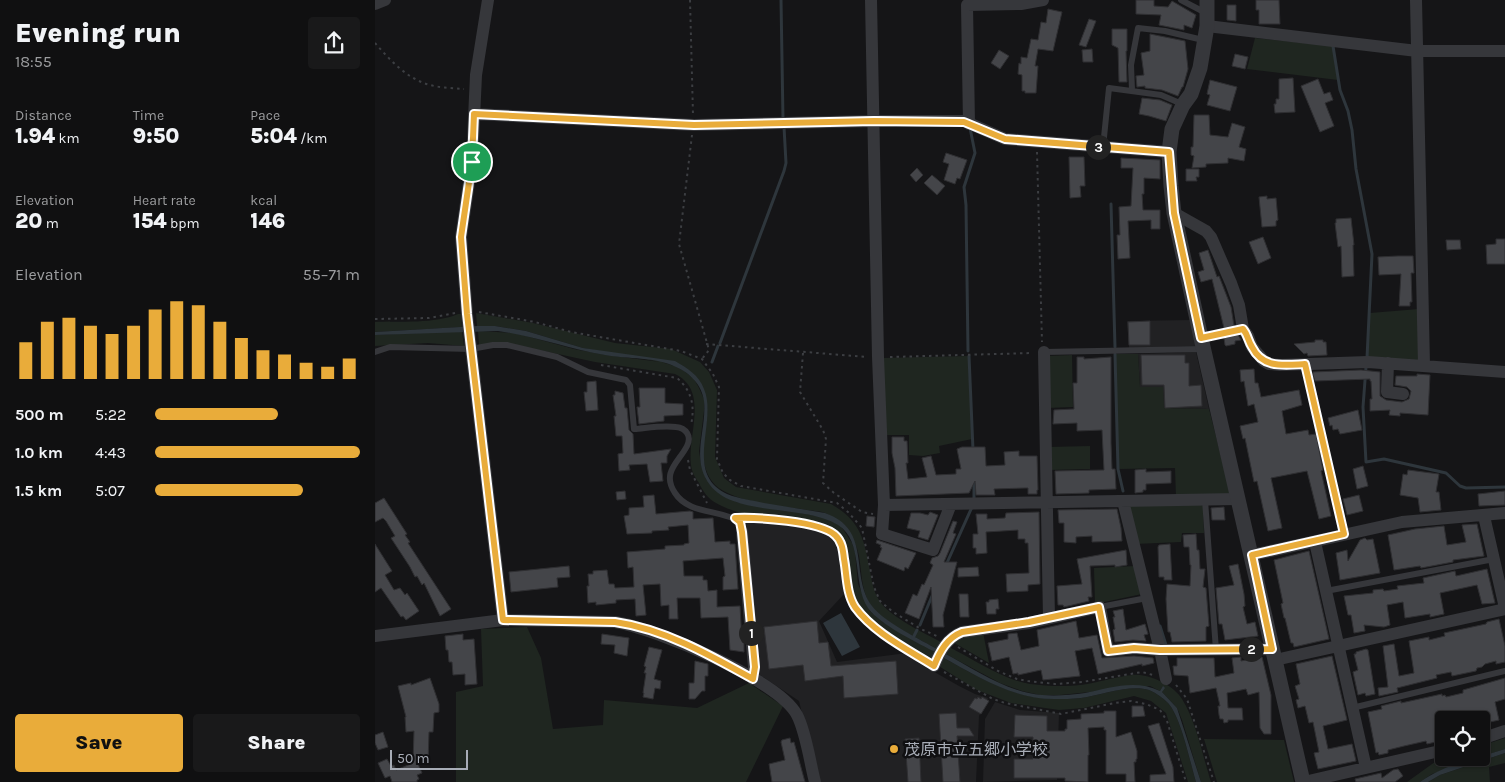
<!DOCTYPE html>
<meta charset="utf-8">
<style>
body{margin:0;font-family:Karla,"Noto Sans JP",sans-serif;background:#19191a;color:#f1f3f6;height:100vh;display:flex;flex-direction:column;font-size:19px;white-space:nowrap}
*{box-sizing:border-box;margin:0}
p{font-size:16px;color:#9c9d9f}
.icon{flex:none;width:28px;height:28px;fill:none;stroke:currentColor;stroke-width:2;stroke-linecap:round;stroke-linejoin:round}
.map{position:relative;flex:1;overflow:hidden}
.sheet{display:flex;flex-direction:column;background:#101011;width:375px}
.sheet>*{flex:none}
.controls{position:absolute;left:1060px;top:711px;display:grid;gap:10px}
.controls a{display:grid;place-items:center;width:55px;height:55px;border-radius:5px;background:#101011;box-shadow:0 1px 4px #0004,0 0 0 1px #303031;font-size:25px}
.scale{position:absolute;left:15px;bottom:12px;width:78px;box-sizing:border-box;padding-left:5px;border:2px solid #a7acb6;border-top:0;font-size:14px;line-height:18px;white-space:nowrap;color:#a7acb6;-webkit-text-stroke:4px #101012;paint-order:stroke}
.pin{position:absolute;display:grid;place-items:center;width:42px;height:42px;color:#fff;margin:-21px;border:2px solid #fff;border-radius:50%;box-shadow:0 1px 5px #0007}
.km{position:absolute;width:25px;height:25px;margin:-12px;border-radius:50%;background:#222;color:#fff;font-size:14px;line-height:25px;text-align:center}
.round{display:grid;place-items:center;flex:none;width:52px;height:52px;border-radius:5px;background:#19191a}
.headline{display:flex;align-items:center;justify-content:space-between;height:85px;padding:0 15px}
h1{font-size:28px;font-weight:800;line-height:38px}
.stats{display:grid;grid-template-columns:repeat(3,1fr);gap:8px;height:85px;padding:5px 15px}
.stats div{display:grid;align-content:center}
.stats b{font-size:21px;font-weight:800}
.stats small{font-size:14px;font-weight:400}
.stats p{font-size:14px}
.chart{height:140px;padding:10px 15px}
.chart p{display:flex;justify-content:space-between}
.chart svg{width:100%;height:90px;margin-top:5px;stroke:#e9ac3a;stroke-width:6}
.action{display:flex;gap:10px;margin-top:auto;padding:10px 15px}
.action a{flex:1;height:58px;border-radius:5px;background:#e9ac3a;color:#111;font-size:20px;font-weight:800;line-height:58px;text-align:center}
.action a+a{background:#19191a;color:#f1f3f6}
ul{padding:0 15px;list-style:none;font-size:16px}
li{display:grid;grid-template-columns:80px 60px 1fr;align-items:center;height:38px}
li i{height:12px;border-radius:6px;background:#e9ac3a}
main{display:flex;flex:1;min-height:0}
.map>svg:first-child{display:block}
.built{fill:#212123}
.green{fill:#1f2620}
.water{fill:#2e363c}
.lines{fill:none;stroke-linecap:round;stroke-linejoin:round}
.stream{stroke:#2e363c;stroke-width:3}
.building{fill:#444549;stroke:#2f2f32}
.path{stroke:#3c3e42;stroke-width:2;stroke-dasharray:2.5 4;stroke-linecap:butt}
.service{stroke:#36373b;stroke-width:6}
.minor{stroke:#36373b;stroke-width:12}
.tertiary{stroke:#36373b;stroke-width:15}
.route-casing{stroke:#fff;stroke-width:10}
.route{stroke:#e9ac3a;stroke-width:6}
.poi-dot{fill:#e9ac3a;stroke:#101012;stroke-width:2}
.labels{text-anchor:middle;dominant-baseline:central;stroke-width:5;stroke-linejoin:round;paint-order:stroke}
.poi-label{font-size:16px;fill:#a7acb6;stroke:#101012;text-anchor:start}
</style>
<main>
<section class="sheet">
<div class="headline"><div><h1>Evening run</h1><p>18:55</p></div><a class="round"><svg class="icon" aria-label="share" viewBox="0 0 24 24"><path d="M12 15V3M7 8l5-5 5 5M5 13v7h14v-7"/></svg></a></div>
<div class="stats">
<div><p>Distance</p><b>1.94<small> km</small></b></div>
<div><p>Time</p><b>9:50</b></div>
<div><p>Pace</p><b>5:04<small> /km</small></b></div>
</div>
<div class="stats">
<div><p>Elevation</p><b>20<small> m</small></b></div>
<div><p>Heart rate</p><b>154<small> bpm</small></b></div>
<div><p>kcal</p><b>146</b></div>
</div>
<div class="chart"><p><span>Elevation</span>55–71 m</p>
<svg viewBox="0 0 160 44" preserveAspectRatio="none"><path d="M5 44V26M15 44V16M25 44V14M35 44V18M45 44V22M55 44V18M65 44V10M75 44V6M85 44V8M95 44V16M105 44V24M115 44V30M125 44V32M135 44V36M145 44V38M155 44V34"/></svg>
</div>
<ul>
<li><b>500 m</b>5:22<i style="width:60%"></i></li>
<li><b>1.0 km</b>4:43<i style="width:100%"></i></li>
<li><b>1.5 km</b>5:07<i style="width:72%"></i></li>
</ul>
<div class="action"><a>Save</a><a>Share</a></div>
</section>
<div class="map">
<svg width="1130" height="782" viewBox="0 0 1130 782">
<rect width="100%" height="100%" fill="#151517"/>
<path class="built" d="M817,320L821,346L754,348L752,321Z
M821,352L834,409L789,408L765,387L763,354Z
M370,520L447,530L461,538L466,551L471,592L444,621L462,662L532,653L556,670L584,686L600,694L613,698L604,716L601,782H444L424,701L385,675Z
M620,702L645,710L684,713L682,780L608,782L610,719Z"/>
<path class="green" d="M880,38L958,46L963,80L872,69Z
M1044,309L1045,363L992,358L995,313Z
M101,313L158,323L240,343L296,349L325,362L334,372L342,390L340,457L349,478L361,487L456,504C486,521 489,539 495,571C497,581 498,591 504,600C513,616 551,634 568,643L564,650C546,640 510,623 497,607C486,592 487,573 484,556C481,538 467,521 450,513C445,511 437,511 432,510C406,506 350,502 336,480C311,441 358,403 308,366L208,348L151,331L120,326H102Z
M83,314H86L87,327L0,332V322C25,321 60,324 83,314Z
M87,331L89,346L53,343L0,346V335Z
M103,331L140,333L199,349L231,355L286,362L300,366L309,371L319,379L324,388L329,399V411L324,451L326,464L331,479L361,502L449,517L466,526L477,543L480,552L483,584L495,611L508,622L562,653L557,662C536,652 492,624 481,603C467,577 483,540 449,525C415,521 371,520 341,503C333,499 327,490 324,483C321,479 318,474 317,470C309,440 337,392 300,374L220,362L169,351L104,345Z
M740,354H763L765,387H788L789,408L834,409L856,496L801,498L800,468L743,469Z
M697,355L698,407L672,408L671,356Z
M594,356L597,439L564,446L565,453L548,456L534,455V435H508L506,358Z
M715,446V469L674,470V447Z
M751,504H824L828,506L829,533H807L806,542L760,544Z
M760,566L767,594L720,604L719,568Z
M152,627L166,658L178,729L228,725L229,700L322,708L374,683L408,706L371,782H81V692L108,686L106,629Z
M608,632L614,663L576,641Z
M572,646C597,658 628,680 655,684C671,686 689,687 705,685C719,684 753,673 765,675C780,677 799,686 807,699C821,721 828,757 836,782H826L807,720L802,708L787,692L788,687L785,691L775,686L685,695H665L647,691L625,683L569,653Z
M567,657C602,676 638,699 680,699C688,699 698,699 706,698C726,695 755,684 774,690C781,693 788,698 793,703C806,717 815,762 821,782H813L791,713L776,701L759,696L709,708L684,710L636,703L602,690L562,665Z
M1130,738V749L1106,757V746Z
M829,739L909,740L919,782H842Z
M1130,753V763L1114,767L1115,782H1053L1065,775Z
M1069,757L1104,758L1057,774L1045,782H1032L1064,759Z"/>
<path class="water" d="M102,326H120L151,331L208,348L300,361C312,368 324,375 329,389C343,422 308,473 352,494C364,499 377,500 389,503C410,506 430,510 450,513C498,530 474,575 497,606C509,622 546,640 564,650L562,653C543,643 505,625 493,608C477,584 489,541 463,525C429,504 359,517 335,485C315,459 332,430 329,401C327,385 315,373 301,367C282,357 252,359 230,355C194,349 160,336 123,331L0,335V332Z
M466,613L485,647L467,656L448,623Z
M569,653C599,669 631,692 667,695C681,696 696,695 710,693C735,688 760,679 785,691L788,686L790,688L787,692L802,708L826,782H821C815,762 806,717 793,703C788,698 781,693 774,690C755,684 726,695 706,698C698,699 688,699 679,699C637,699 602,676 567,657Z
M1130,749V753L1065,775L1053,782H1045C1070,764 1102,758 1130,749Z"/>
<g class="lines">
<path class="stream" d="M406,0L408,119
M958,46L965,90L973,111L977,130L981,169L997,254L992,358
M736,204L740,347
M345,343L409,171L411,163L409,127
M593,351L591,205L589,187L600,153L595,128
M740,354L743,469L748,491
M594,356L598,450
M337,362L343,346
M991,367L988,407L991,462L1009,459L1071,473L1085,486L1091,488L1130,487
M599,479V500
M571,565L597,507
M545,625L557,596
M785,626L791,645
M538,638L542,630"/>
</g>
<path class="building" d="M761,0H779V6L793,7L797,1L821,15L817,28L809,25V30L784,25L786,15L761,14Z
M881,0H904L905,24H884V10H881Z
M852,5H861V21L852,20Z
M673,9L687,12L678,51L663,49L660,66H663L661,93H650V91H647V75L643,74L644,63L646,64V57L652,58L656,39L663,40L666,22L671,23Z
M714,19L721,21L711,47L704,45Z
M737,29H752V51H751L752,82H744L743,48L737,45Z
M775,34L810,41L813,69L808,87H807L803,96L787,90L770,88V86L762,87L761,76L769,75L766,53L775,51Z
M717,49L718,62H708L707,50Z
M624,50L634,56L625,69L616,63Z
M860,54L873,57L870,69L857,66Z
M918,78L920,112L900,113L899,104H901V99H904V79Z
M943,79L949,94L955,92L958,100L950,103L959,126L945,132L926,86Z
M835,80L862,87L855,111L832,105L835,95L832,94Z
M767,98L785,100L797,105L791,121L774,116L764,114Z
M819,115H834L835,135L853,137L857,123L870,127L864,147L871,149L869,161L853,158V163L831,164V167L817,168L819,156L816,155V147H818Z
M571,153L592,160L585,179L582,178L580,184L569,180L574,164L568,162Z
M694,157H709L710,186H705L706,197L695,198Z
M746,158L785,160V179L769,178V194H767L768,210H785V229H776V220L753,221L755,258L743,259L742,235H745L744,207L756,206L758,168H746Z
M542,168L548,175L541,182L535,175Z
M811,169H824V177H821L822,181H811Z
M557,175L570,186L562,195L549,183Z
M892,196V199L901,198L903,220L901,221V226L887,227L884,197Z
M976,218L979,245H978L979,276L967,277L966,246L963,247L960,223H961V219Z
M888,237L896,258L883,264L874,242Z
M1121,239H1130V264H1112L1111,245L1121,244Z
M1071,240H1085L1086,249L1072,250Z
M833,250L842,277L844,276L856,307L859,326L849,328L837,279L826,282L823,272L829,270L824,253Z
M1023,256H1038L1039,273H1036L1037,302H1035V306H1024L1026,274L1004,275L1003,257Z
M775,321V345H754L753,322Z
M863,335L866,340L860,341V344L851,346L850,345L849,338Z
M940,340H948V342H951L952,355L933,356L932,353L929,354L919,344L940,342Z
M766,355H810V363H814V386L826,385L827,406L790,408L789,385H767Z
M702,357H709V359L736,357V443L737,469H740L741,489L714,490V493L681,494L680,471L729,470L727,430L702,431V423L678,424L679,410L699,409L698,383H702Z
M879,369L880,383H883L886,397L924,390L927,405L907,411L911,434L933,430L934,435L941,434L948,470L946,471L956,516L944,519L932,471L896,478L907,528L893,531L882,481L879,482L870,438L868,439L865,426L883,422L879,404L873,406L869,381L866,382L865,370Z
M986,370L1005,372V396L1011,400L1027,402L1034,399L1036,391L1032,387L1020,385L1021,376H1042V374L1055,375L1053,415L1025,413V416L1014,415L1015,410L995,411V399H997L996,381H995V379L940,381L938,375V372Z
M221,381L223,410L211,411L209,392H212V382Z
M264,388H290V403L308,404V415L289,416V421L264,424L262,407H265Z
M240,391L248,393L250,408H252L254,430L258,434L259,454L296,449L292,456V463H286L288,481L275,482L272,464L254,465L255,470L244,471L243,454L248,453L247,436H241L239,416H241L238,395H240Z
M983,410L987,430L965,434L963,429L958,430L957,425L955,426L953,418Z
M517,437H529V441H532L533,463H531L533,479L552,477L547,458L556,456L561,475L581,474V469H586L582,449L587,447H610L611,466L630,465L629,452L644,451V456H662L663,490H662V494H653V488H650L619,489L620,495H601L600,481L594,493L521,496L520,468L517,453Z
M988,466L993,486L982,489L978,469Z
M771,469V472L796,471V483L771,484V490H768V492L760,493V470Z
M1033,470L1064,474L1061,492H1064L1066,510L1045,512L1043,498L1025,495L1028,474L1032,475Z
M250,491L251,499L242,500L241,492Z
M1130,491V505L1104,506L1103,494Z
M279,495L281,514L315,511L318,512V519L338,518L340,542L355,541V544H360L363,589L348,590V577L350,576L348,558L308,561L309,576H328V580H332L333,591L342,590V607L365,606L367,642L369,643V652L355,650L353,617L326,618L325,598H302L303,619H294V605L286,606L285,584L268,585L271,615L261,616L260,599L241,600V603L221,605V602L213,603L212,586H214L213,574H218V571L232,570L234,584H239L240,588L259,587L258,567L253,568L252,552L290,549V546L309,545V544L314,543L313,525L293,527L294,530L277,531V533L252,534L249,516L254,515V508L269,507L268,496Z
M984,495L988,511L972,515L968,499Z
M9,498L32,534L30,535L35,542L33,543L76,609L65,616L49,583L47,585L42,576L40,577L35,567L16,538L20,536L11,521L8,518L0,522V503Z
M849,507L850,520H837L836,508Z
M742,509L746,528L747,541L717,542V536L701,537V543L689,542V523H684L683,510Z
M555,512L563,515L553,540L543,537L545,531L532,528L536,513H545L553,515Z
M664,512L665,584L653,585V591L632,592L631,574L654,573L653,543H650V539H643V530L611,532L612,553L601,554V548H598V534H603L601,514H612V519L630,518L631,513Z
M492,516L500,517L499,527L491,526Z
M578,521L582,522L578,533L581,534L569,562H582L568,615L569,627H558L556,587L544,619L530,613L538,594L542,596L547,584L549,585L558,565L555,563L557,558L563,556L565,553Z
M1102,524L1109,556L1078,560V562L1046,568L1045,566L1019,570L1013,535L1040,529L1069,526L1072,545L1091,542L1087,525Z
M821,534L822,550H824L825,569H830L828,587L831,588L834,626L831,627V641L797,642L795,632H793L791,599L792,584L815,586L816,565H815L814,547H809L808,535Z
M990,538L992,540L998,539L1005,573L965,580L961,553L972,550L973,561L985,540Z
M502,540L541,553L533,569L530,567L529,571L502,560L507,548L505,547L506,545L501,543Z
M0,544L17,571L10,575L19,590L25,588L30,595L32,593L44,611L31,620L28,616L26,617L6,588L0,592Z
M795,544L797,580H789V577H784L783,547L784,545Z
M751,550L752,565L740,567V565L715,566L717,597H713L714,601L689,607L688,605H683L682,586L707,584L702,559Z
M934,551L954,639L919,647L918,643H916L910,618H909L906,604L908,603L899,560Z
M863,564L869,594L870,606L868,607L872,624L880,622L883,636L850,640L847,624H844L841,588L859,585L854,566Z
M194,566L195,577L182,578L183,587L136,592L134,572Z
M603,567L604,576L583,577V568Z
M1112,569L1120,603L1107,604L1102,585L1065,593L1069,614L1055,617V614L1030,618L1028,602L1012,605L1015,625L1009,627L989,625L990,631L979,633L976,615H973L969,596L998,593V590L1008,589L1009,591L1023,589L1022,586L1049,583L1048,578L1080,571L1081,576Z
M584,594H593L594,617H585Z
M623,599L624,609H621V614H612L611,602H614V600Z
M748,609L751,630L770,624L773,634L769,635L771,641L758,640L740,642L738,630L740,629L738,617H740L738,611Z
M1124,619L1130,646V662L1121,664V661L1110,664L1107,667L1102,668L1101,671L1077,676L1076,672L1061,675L1062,678L1022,688L1023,692L1004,696L1003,688L1013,687L1008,646L1019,644L1024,676L1039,673L1034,641L1054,637V640L1070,636L1069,633L1111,624L1112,622Z
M442,621L444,643L453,642L456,666L521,661L523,694L469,698L468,676L430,681L428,665L394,669L389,627Z
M701,621L704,638L722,635L727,658L759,656L778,658L779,663L767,666V664L723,674L717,648L700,651L705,676L668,680L666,670L643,675V673L638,674L634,657L617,661L613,643L633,639V634L642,633L646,650L664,646L662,630Z
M88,634V640L99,639L102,684L90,685V674L78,675L77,662H74L73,650H71L70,636Z
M227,634L254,638L252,656L239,653L240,645L226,644Z
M274,647L287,650L279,679L286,681L285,689L280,688L278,699L268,697L269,693H268L271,673H269L271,667L269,666Z
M991,649L993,650L1000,694L991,696L990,693L983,695L978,672L983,670L979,654H981V652Z
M957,656L972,720L948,726L953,749L977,744L981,761L943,769L939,753L944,752L938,722L934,723L930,706L923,708L921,700L924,699L920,686L925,684L921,664Z
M866,657V661L887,657L896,695V734H889L885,728L884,692L873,695L871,689L852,693L853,708H867L868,720H853V722L849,723L848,719H845L844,715L843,706H845L841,688L815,693L813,676L799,675L798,666H802V658H839L840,677L859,673L857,658Z
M320,661L333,664V676H330V691H327L320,699H314V683H319Z
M55,678L64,704V712L59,713L58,732H54L53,764H43L47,773L42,775L44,779L42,780V782H17L15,776L10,778L3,763L12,759L16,766L19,765L21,770L38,763L39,731L31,732L30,717H31L23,686L36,683V685Z
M1130,678V699L1120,702L1124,720L1115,722V719L1069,720V740L1052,744L1051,741L1029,746L1013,750V753L1004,755L1003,752L1001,753L993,712L1007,709L1006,706L1026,701V703L1067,694V696L1070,695L1071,697L1088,693V690Z
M603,697L606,699L607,697L614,701L606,714L594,707L600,698L602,699Z
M757,706H768L770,716L757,717Z
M729,711H741V737L756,732L762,751V759H761V762H759L760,782H751V774H731V730H729V727L713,728L714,755H713V782L690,781V778H639V759H658V737H639L640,715L672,716V731H690V729H692V720L706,719V714L729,713Z
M581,713L582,728H594L599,736H582L585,782H568L564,714Z
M784,723L798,767L799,782H775V775L791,774L773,726Z
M8,732L13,747L3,750L0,743V735Z
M415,738L416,743L419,742L430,782H397L394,764L410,760L406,742L407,740Z
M544,738L546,782H533L530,739Z
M1023,769L1028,776L1020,782H981L980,779L1006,773L1007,778L1018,770Z"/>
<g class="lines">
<path class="path" d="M315,0L318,115
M0,43C15,60 32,79 55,85C66,88 78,88 89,89
M317,135L304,244L334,350L327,359
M662,152L667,342
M104,312L160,322L196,332L306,351L327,359L338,374L344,387L342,459L348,473L355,480L366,486L462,503L473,512L487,528L499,587L505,601L518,612L546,629L564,637
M0,319L54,318L80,313
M331,344L492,357
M428,353L425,392L448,430L451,439L448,483L459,493L487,512L498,514
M515,357L657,353
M226,365L302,378C317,391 320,406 316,425
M313,460L315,470L332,503
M372,518C389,517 436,523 451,529C458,532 464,538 466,545C473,564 469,586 479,604C491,627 528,646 550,660
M583,647L623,671L642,679L653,681L680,684L707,682L767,672L778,675
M569,672L618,699L630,703L686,714L740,703L756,701L771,704L785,710L792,721L811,782
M801,685L812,699L839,782"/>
<path class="service" d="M806,0L831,13
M757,90L756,65L763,28L790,31L828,40
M728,147L734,88L786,95L807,104
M826,338L868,329
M0,352L15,347L96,349L118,345H132L182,357L213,372L251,380L255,385L259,429C272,428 288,425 301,427C311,428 317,436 312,446C304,462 286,472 300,493C314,515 346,509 365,522L367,532
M669,352L827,349
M930,364L969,534
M830,500L841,650
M951,591L1119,559
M725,607L772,598
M977,708L1130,671"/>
<path class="minor" d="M113,0L101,75L97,162L86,237L92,314L128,620
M496,0L503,357L509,505L507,534L558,550L576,504
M1041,0L1049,365
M0,4L10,0
M832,26L1042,51H1130
M99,114L319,125L499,121H589L630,139L794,152
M594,124L592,5L646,4L668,0
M799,213L831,231L836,237L856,283L864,305L868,329L873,336L877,347L889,361L894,364L905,365L993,362L1130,372
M669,352L674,618
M1013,363L1012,392L1028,394
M748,501L785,650L791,679
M509,505L863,499
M1109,516L1130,608
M367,532L379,667L378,679
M940,542L991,768
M877,555L1027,522L1130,513
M0,636L128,620L240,622C279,628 404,680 422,715C431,732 435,763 440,782
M900,660L1130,609
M559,666C565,651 572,638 587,632L654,623L725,607L733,651L759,648L785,650L897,649
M1106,739L1130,731
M929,782L1069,750"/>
<path class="tertiary" d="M832,0V26L825,68L816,94L808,105L797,129L794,152L796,186L799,213L826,338L928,782"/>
</g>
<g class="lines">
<defs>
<path id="route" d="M99,114L319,125L499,121L589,122L630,139L794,152L799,213L826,338L868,329C873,335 873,341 877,347C888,369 909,365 930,364L969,534L877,555L897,649L785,650L759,648L733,651L724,607L654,622L587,632C572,638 565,651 559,666C532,649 499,633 480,607C471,593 472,574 469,559C468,550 467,541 460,535C445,521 381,517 360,518L365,522L367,532L380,667L378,679C335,655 289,629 240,622L128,620L92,314L86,237L97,162Z"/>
</defs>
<use href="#route" class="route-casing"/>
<use href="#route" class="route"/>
</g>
<circle class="poi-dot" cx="519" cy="749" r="5"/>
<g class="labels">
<g class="poi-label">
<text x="529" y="749">茂原市立五郷小学校</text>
</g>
</g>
</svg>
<div class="controls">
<a><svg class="icon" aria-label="locate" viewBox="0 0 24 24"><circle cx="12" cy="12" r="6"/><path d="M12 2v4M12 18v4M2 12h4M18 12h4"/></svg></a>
</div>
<div class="scale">50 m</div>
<div class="pin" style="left:97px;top:162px;background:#1e9e55"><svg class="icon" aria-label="arrive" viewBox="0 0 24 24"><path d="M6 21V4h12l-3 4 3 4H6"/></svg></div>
<b class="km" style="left:376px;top:633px">1</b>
<b class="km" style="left:876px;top:649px">2</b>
<b class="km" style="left:723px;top:147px">3</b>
</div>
</main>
